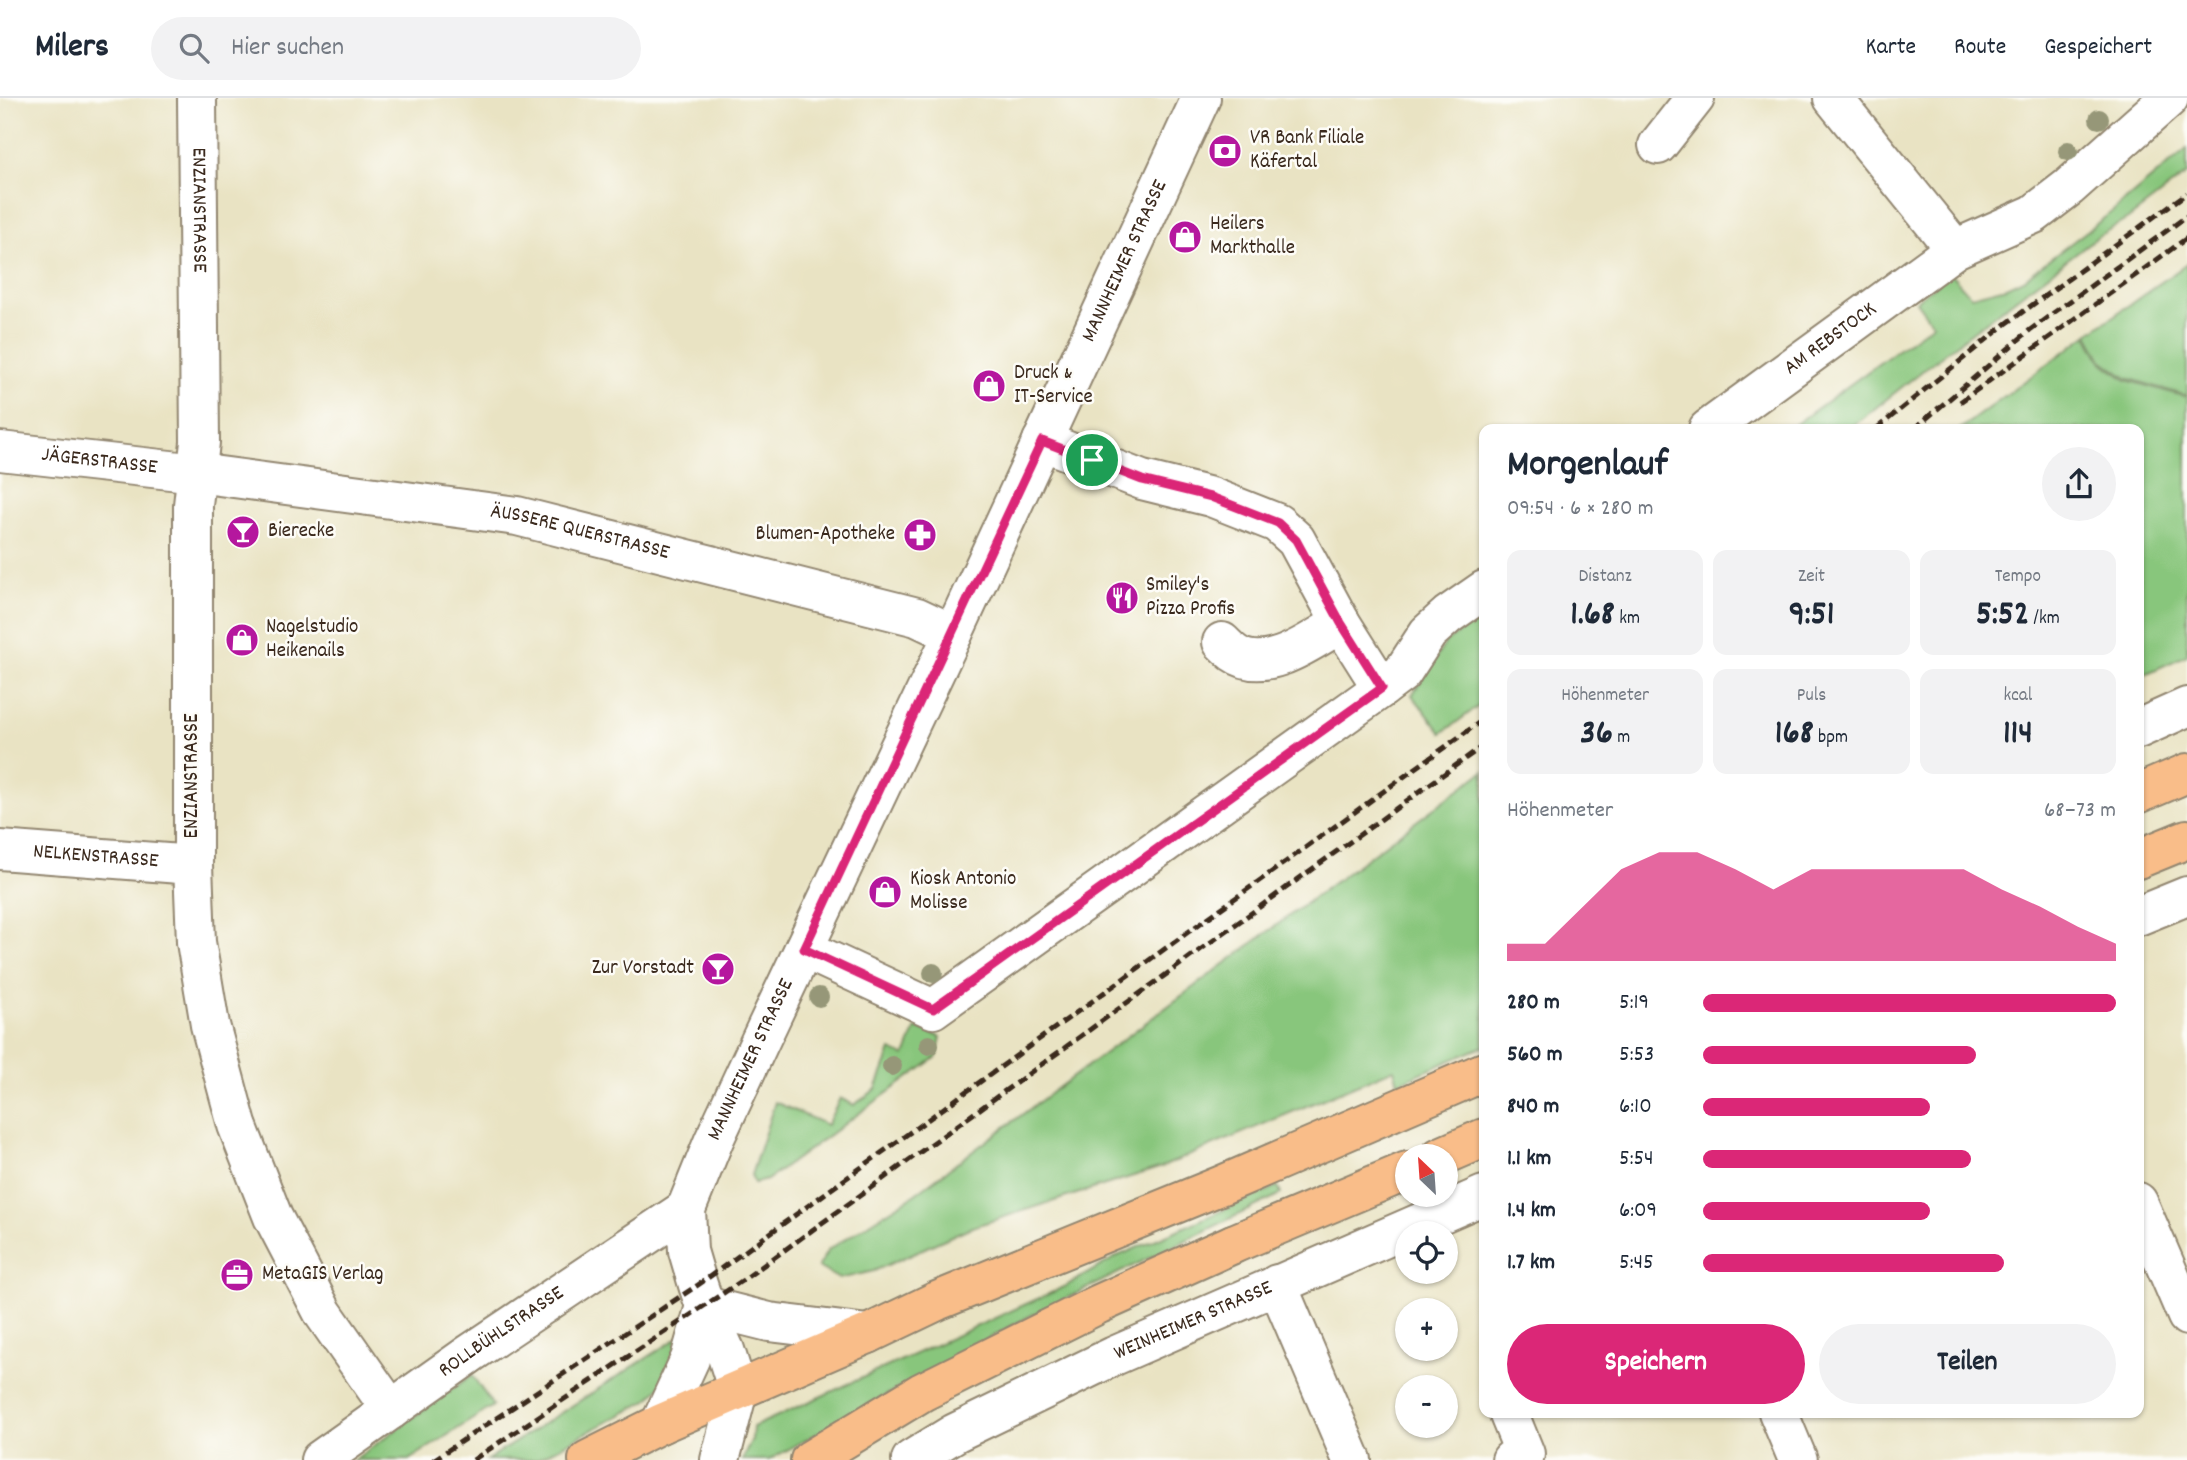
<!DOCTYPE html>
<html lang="de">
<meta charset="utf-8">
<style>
body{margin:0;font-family:Dekko,sans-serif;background:#f2f2f3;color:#1f2937;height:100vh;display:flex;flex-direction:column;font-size:26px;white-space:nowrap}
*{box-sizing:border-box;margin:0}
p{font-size:23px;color:#747a83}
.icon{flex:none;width:38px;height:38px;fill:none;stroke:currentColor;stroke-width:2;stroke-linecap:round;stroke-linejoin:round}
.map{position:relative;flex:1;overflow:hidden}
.drawer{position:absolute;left:1479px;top:326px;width:665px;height:994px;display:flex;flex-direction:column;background:#fff;border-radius:14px;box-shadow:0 2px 5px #0004}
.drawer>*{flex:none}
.needle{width:46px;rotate:335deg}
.buttons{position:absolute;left:1395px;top:1046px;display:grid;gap:14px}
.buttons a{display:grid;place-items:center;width:63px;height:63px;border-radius:50%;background:#fff;box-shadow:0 2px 5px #0004;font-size:35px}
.pin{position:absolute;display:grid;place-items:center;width:60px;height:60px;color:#fff;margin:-30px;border:4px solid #fff;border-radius:50%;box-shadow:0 2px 7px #0007}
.round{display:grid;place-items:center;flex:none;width:74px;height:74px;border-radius:37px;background:#f2f2f3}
.summary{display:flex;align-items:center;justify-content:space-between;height:119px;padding:0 28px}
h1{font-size:38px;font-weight:700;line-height:52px}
.metrics{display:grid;grid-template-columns:repeat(3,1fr);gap:10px;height:119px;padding:7px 28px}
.metrics div{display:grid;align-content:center;border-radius:14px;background:#f2f2f3;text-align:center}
.metrics b{font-size:35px;font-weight:700}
.metrics small{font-size:19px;font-weight:400}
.metrics p{font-size:19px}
.chart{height:196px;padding:14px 28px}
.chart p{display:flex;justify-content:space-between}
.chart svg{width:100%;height:126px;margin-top:7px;fill:#db2777;opacity:.7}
.cta{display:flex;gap:14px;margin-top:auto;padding:14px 28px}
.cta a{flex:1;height:80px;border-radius:42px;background:#db2777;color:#fff;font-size:28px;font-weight:700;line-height:80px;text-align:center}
.cta a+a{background:#f2f2f3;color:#1f2937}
ul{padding:0 28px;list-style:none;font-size:23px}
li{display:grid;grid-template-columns:112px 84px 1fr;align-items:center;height:52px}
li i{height:18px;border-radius:9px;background:#db2777}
header{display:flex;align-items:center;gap:42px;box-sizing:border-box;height:98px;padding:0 35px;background:#fff;border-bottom:2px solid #e0e1e3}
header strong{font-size:33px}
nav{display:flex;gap:38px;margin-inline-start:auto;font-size:24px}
.search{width:490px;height:63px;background:#f2f2f3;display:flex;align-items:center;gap:18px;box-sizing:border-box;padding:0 24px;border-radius:38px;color:#747a83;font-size:26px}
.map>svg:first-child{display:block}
.green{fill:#88c67c;stroke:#62784d;stroke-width:2}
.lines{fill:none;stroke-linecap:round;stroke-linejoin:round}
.minor-casing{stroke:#928670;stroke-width:42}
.major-casing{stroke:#928670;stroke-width:42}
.highway-casing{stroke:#928670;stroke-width:42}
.minor{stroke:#fff;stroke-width:38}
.major{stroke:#f9bd89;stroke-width:38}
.highway{stroke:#f9bd89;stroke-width:38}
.rail{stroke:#3b2a1e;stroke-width:5;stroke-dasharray:10 5;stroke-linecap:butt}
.tree{fill:#969778}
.route-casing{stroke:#fff;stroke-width:14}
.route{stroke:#db2777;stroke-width:9}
.labels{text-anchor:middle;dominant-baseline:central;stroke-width:5;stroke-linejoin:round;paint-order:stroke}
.poi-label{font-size:21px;fill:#3b2a1e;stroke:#fdfcf7;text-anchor:start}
.street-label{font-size:21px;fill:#3b2a1e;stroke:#fdfcf7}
</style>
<header>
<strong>Milers</strong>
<div class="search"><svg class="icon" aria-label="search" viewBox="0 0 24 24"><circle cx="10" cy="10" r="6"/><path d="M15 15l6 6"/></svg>Hier suchen</div>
<nav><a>Karte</a><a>Route</a><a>Gespeichert</a></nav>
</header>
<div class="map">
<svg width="2187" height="1362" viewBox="0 0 2187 1362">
<rect width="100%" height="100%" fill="#fdfcf7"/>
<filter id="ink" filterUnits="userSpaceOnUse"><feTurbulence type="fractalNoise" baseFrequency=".0143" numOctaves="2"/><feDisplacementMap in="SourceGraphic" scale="14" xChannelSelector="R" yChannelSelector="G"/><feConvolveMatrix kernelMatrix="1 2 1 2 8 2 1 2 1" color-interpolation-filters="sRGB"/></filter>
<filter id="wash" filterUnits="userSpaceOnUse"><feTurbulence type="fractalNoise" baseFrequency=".00686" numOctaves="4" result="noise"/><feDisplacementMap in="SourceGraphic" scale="28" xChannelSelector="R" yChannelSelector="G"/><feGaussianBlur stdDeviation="1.57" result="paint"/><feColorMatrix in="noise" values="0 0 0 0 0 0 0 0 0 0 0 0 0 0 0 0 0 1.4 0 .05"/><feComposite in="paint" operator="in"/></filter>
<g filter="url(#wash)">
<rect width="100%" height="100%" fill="#e9e3c3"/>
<path class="green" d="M2187,51V76L2128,121L2098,138L1955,247L1849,331H1789L1933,226L1916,203L1950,175L1971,198L2006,189L2025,180L2108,117Z
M2187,166V298L2127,280L2102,262L2088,236Z
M2087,237L2101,263L2126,282L2187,299V557L2139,579L2138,331H1960Z
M1484,517V604L1442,635L1412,597L1446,544Z
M1484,673V948L1398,985L1394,971L1162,1069L969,1130L874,1173L839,1181L818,1169L828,1152L914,1097Z
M916,930L941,939L937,959L767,1082L754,1085L751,1077L775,1004L827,1027L840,1000L854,1007L876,991L891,952L905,958Z
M1278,1088L1281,1096L1028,1219L769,1362H742L752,1341L753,1329L1064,1189L1118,1158Z
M678,1240L670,1278L647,1303L535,1362H487Z
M472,1277L493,1308L409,1362H354Z"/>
</g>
<g filter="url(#ink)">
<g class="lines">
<defs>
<g id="minor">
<path id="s1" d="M197,0L200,344L193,407V767L196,844L210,927L237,1027L273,1119L323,1215L391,1312"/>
<path d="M1833,0L1955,151"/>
<path d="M1658,47L1695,0"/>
<path id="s2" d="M1708,331L1955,151L2034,116L2069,89L2169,0"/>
<path d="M1042,343L1142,382L1211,399L1277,425L1296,442L1341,525L1382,590"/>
<path id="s3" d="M0,353L197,375L517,418L917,519L953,536"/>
<path d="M1222,544C1226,548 1230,552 1234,555C1266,578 1314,541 1341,525"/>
<path d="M2138,631L2187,609"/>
<path id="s4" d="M0,752L193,767"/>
<path d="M2138,818L2187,798"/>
<path d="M804,851L933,911L1382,590L1402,575L1428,535L1448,517L1484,492"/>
<path d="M2138,1104L2187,1218"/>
<path d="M1277,1186L1352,1362"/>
<path d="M705,1208L769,1224L868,1236"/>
<path d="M1508,1314L1525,1356L1511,1362"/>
<path d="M1778,1314L1798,1362"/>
<path d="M660,1326L690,1261L705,1208"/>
<path id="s5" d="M320,1362L471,1255L686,1111"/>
<path id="s6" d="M720,1362L738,1293L725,1252L705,1208L698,1187L688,1153L686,1111L714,1042L761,941L953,536L1201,0"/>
<path id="s7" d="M911,1362L955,1335L1114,1258L1484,1097"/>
</g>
<path id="major" d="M588,1362L660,1326L868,1236L937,1203L1222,1087L1484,974
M810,1362L922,1294L1099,1206L1233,1146"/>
<path id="highway" d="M2138,696L2187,675
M2138,761L2187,741
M1440,1059L1484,1040
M1233,1146L1407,1073"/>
</defs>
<use href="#minor" class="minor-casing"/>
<use href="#major" class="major-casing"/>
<use href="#highway" class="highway-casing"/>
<use href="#minor" class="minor"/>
<use href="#major" class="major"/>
<use href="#highway" class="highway"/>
<path class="rail" d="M1960,304L2187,140
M1876,331L2006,226L2187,95
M1914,331L2030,232L2187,118
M433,1362L698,1187L1484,621
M473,1362L743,1182L1484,647"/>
</g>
<g class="tree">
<circle cx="2099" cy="21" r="10"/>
<circle cx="2068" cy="53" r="10"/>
<circle cx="933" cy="875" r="10"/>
<circle cx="819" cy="899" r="10"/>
<circle cx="929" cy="947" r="10"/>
<circle cx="892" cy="968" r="10"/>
</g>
</g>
<g class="lines" filter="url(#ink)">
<defs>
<path id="route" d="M1042,343L1142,382L1211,399L1278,425L1296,442L1341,525L1382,590L933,911L804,851Z"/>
</defs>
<use href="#route" class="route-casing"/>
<use href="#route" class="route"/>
</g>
<defs>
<symbol id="bank-disc" viewBox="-11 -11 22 22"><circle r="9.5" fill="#b5179e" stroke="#fdfcf7"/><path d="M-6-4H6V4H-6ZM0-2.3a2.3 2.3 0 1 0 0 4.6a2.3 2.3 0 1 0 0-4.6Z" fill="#fff"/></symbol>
<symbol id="shop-disc" viewBox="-11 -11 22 22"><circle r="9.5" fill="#b5179e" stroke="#fdfcf7"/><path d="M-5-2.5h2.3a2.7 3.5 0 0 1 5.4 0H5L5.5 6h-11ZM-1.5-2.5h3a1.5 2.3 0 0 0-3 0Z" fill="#fff"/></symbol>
<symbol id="bar-disc" viewBox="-11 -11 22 22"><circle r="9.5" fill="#b5179e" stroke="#fdfcf7"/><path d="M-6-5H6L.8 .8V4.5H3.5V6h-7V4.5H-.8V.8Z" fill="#fff"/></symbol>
<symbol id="pharmacy-disc" viewBox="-11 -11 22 22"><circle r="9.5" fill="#b5179e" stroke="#fdfcf7"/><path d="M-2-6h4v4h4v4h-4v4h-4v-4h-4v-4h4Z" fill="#fff"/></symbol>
<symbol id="restaurant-disc" viewBox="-11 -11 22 22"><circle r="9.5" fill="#b5179e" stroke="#fdfcf7"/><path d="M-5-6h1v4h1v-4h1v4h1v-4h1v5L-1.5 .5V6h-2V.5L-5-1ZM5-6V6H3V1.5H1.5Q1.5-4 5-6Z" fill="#fff"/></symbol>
<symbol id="office-disc" viewBox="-11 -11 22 22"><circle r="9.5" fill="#b5179e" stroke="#fdfcf7"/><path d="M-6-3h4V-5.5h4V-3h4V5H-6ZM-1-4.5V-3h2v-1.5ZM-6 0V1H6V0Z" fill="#fff"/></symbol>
</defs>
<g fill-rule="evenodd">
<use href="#bank-disc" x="1206" y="34" width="38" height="38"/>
<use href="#shop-disc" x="1166" y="120" width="38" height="38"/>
<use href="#shop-disc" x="970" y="269" width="38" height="38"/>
<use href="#bar-disc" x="224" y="415" width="38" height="38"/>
<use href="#pharmacy-disc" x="901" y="418" width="38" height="38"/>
<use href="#restaurant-disc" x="1103" y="481" width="38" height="38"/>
<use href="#shop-disc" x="223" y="523" width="38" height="38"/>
<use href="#shop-disc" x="866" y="775" width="38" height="38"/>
<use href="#bar-disc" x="699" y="852" width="38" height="38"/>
<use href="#office-disc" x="218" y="1158" width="38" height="38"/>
</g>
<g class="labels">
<g class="poi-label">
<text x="1250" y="41">VR Bank Filiale<tspan x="1250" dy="24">Käfertal</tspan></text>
<text x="1210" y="127">Heilers<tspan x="1210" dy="24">Markthalle</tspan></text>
<text x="1014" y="276">Druck &amp;<tspan x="1014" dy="24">IT-Service</tspan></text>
<text x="268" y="434">Bierecke</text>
<text x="895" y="437" text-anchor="end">Blumen-Apotheke</text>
<text x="1146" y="488">Smiley's<tspan x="1146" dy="24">Pizza Profis</tspan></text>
<text x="266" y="530">Nagelstudio<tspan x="266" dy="24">Heikenails</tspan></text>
<text x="910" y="782">Kiosk Antonio<tspan x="910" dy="24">Molisse</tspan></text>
<text x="694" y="871" text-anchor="end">Zur Vorstadt</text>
<text x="262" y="1177">MetaGIS Verlag</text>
</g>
<g class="street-label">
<text stroke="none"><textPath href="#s1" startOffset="112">ENZIANSTRASSE</textPath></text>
<text stroke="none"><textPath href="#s6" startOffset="1307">MANNHEIMER STRASSE</textPath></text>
<text stroke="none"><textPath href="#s2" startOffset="152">AM REBSTOCK</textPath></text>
<text stroke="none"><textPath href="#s3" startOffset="100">JÄGERSTRASSE</textPath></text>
<text stroke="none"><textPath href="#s3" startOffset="586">ÄUSSERE QUERSTRASSE</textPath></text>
<text transform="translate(193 678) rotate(-90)">ENZIANSTRASSE</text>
<text stroke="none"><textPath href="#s4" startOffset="96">NELKENSTRASSE</textPath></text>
<text stroke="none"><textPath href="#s6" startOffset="425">MANNHEIMER STRASSE</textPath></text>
<text stroke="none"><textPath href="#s7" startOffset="315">WEINHEIMER STRASSE</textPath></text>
<text stroke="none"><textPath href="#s5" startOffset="222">ROLLBÜHLSTRASSE</textPath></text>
</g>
</g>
</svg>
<div class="buttons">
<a><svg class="needle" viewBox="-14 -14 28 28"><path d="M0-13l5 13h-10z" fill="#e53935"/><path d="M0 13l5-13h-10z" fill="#747a83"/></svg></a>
<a><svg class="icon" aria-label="locate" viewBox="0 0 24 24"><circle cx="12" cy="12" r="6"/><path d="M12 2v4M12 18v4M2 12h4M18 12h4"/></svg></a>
<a>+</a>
<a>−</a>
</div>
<div class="pin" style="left:1092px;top:362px;background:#1e9e55"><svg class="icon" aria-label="arrive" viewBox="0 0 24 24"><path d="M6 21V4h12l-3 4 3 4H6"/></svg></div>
<section class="drawer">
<div class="summary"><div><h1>Morgenlauf</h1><p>09:54 · 6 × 280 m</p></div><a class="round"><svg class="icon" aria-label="share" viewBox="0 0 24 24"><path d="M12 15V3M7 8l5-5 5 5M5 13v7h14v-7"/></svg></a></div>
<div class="metrics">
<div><p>Distanz</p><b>1.68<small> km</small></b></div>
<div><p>Zeit</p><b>9:51</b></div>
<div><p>Tempo</p><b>5:52<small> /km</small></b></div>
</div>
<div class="metrics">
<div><p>Höhenmeter</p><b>36<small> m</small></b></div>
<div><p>Puls</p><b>168<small> bpm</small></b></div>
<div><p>kcal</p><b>114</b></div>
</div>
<div class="chart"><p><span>Höhenmeter</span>68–73 m</p>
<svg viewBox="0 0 160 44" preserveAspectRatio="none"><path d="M0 44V38L10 38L20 25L30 12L40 6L50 6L60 12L70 19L80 12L90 12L100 12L110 12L120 12L130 19L140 25L150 32L160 38V44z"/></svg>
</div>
<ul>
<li><b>280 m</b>5:19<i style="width:100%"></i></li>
<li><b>560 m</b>5:53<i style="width:66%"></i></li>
<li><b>840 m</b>6:10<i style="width:55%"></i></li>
<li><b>1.1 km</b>5:54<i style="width:65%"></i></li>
<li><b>1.4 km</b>6:09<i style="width:55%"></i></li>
<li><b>1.7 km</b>5:45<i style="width:73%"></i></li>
</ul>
<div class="cta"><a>Speichern</a><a>Teilen</a></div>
</section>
</div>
